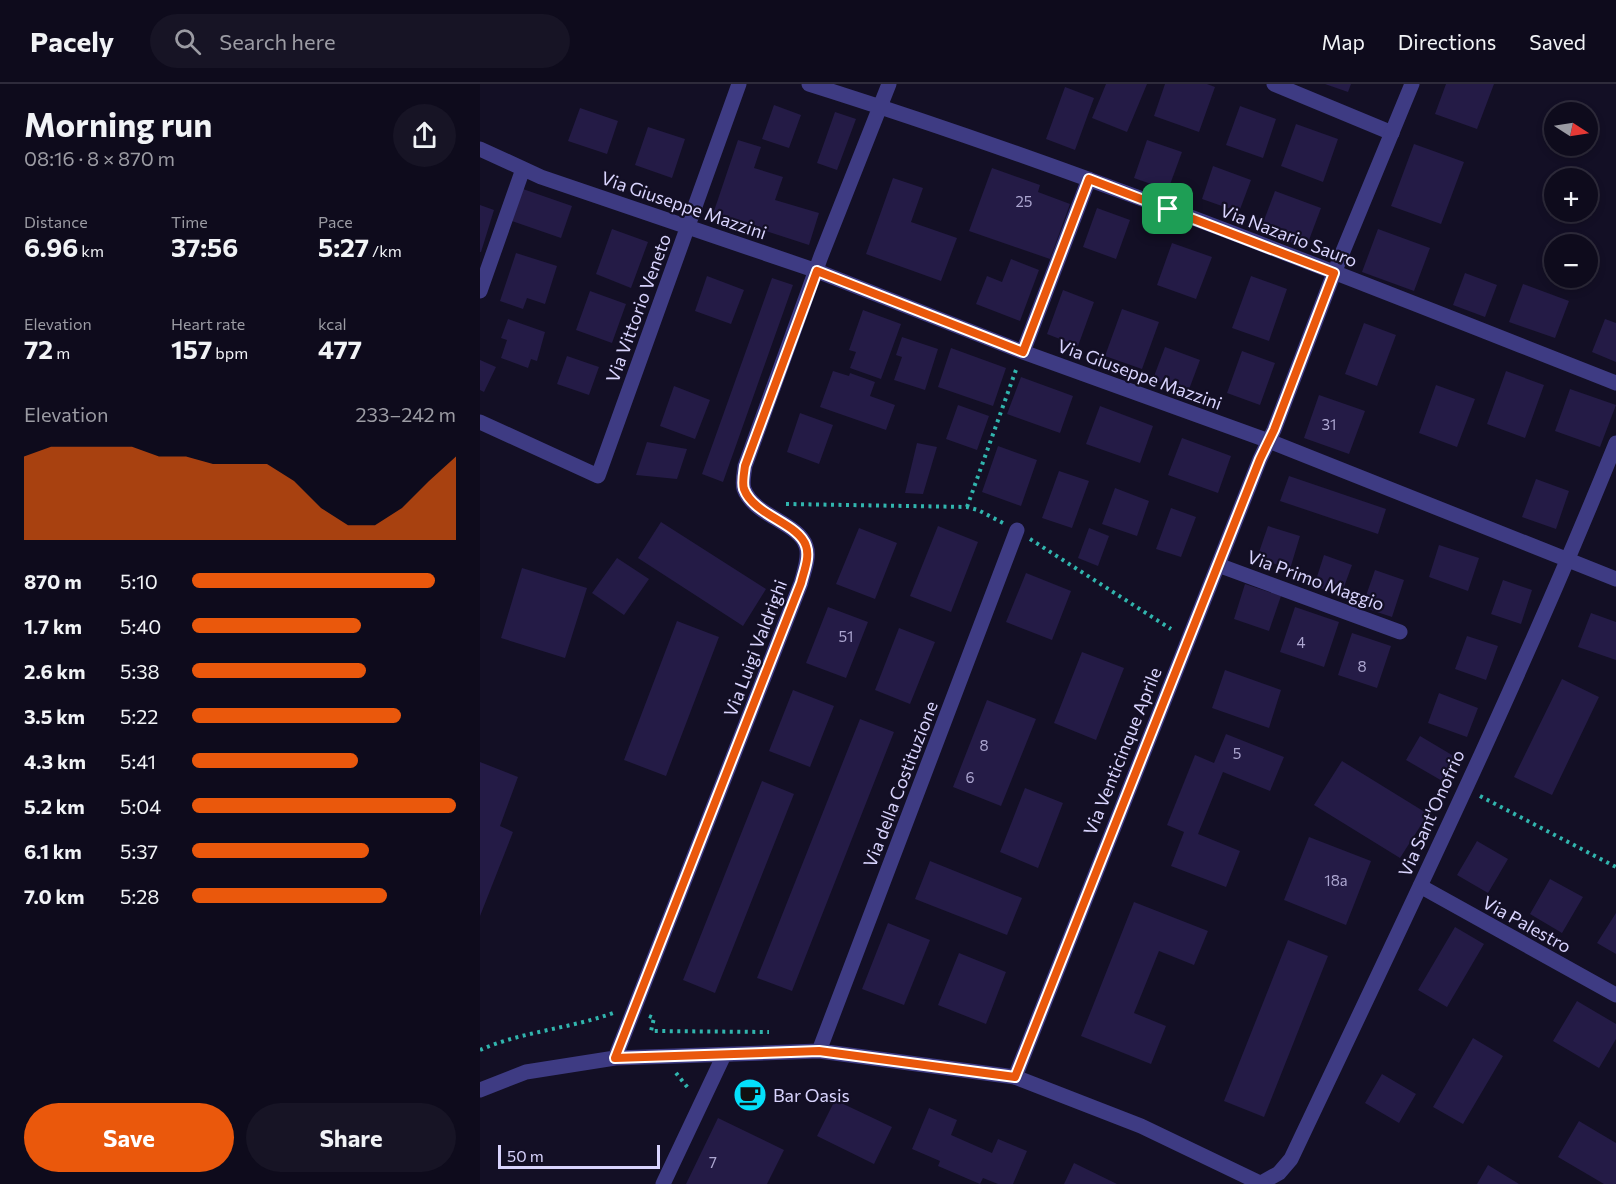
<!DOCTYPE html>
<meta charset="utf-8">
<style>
body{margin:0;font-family:Commissioner,sans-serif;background:#171425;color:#f1f3f6;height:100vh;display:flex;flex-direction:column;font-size:22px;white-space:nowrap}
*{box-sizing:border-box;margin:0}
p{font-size:20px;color:#9b9ba3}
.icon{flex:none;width:33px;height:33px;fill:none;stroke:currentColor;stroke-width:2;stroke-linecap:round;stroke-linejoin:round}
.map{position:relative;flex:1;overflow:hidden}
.drawer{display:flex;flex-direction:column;background:#0e0b1c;width:480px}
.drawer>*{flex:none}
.needle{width:39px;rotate:102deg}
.controls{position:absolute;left:1064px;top:18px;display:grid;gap:12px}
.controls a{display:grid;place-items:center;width:54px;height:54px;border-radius:50%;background:#0e0b1c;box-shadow:0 3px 9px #0003,0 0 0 2px #2e2b3b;font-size:30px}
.scale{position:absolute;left:18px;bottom:15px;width:162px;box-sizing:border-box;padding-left:6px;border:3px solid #d9d4fe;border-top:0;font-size:16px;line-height:21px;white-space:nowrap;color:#d9d4fe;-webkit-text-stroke:4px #130f25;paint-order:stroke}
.pin{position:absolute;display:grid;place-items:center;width:51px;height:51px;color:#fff;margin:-26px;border-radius:12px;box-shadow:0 3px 9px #0006}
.round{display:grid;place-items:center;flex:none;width:63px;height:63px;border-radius:32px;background:#171425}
.overview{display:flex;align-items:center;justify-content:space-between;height:102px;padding:0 24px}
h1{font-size:33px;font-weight:700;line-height:45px}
.stats{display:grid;grid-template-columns:repeat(3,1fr);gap:9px;height:102px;padding:6px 24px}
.stats div{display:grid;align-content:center}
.stats b{font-size:26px;font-weight:700}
.stats small{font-size:16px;font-weight:400}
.stats p{font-size:16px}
.chart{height:168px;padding:12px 24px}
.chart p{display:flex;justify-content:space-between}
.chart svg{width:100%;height:108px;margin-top:6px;fill:#ea580c;opacity:.7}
.cta{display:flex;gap:12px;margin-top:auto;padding:12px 24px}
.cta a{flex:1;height:69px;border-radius:36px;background:#ea580c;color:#fff;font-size:24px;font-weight:700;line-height:69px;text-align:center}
.cta a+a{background:#171425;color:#f1f3f6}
ul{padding:0 24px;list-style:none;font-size:20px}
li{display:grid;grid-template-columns:96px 72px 1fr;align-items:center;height:45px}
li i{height:15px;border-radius:8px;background:#ea580c}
header{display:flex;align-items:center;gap:36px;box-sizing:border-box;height:84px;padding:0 30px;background:#0e0b1c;border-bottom:2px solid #2e2b3b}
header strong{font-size:28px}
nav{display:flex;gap:33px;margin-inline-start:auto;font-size:21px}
.search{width:420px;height:54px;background:#171425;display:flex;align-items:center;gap:15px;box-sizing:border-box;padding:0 21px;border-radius:33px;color:#9b9ba3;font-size:22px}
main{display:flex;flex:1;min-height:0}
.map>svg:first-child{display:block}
.building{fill:#241b46}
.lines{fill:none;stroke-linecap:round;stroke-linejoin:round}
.path{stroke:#31b5ae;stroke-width:4;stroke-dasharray:3 4.5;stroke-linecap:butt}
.minor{stroke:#3e3b83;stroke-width:15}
.tertiary{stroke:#3e3b83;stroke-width:15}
.route-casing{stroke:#fff;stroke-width:12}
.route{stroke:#ea580c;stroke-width:8}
.labels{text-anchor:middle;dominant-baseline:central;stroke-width:4.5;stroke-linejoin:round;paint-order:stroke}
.number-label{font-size:15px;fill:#aca6d0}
.street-label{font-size:18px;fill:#d9d4fe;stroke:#130f25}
.poi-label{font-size:18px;fill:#d9d4fe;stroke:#130f25;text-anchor:start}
</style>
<header>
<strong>Pacely</strong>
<div class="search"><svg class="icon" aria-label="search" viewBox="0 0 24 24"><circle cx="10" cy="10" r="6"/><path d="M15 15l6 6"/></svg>Search here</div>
<nav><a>Map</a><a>Directions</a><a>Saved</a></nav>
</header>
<main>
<section class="drawer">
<div class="overview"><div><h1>Morning run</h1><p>08:16 · 8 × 870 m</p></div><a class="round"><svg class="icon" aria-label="share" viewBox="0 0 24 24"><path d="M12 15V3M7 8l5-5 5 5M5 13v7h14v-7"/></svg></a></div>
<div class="stats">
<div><p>Distance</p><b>6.96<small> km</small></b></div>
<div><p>Time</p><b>37:56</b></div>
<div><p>Pace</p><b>5:27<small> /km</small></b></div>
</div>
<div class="stats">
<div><p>Elevation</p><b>72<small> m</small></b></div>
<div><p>Heart rate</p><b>157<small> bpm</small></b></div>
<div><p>kcal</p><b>477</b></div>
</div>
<div class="chart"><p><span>Elevation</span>233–242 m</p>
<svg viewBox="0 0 160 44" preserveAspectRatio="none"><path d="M0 44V10L10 6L20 6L30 6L40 6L50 10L60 10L70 13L80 13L90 13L100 20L110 31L120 38L130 38L140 31L150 20L160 10V44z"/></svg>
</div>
<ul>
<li><b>870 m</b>5:10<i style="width:92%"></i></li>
<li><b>1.7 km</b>5:40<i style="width:64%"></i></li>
<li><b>2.6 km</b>5:38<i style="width:66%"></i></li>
<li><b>3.5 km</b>5:22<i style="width:79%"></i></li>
<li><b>4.3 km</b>5:41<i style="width:63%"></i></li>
<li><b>5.2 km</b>5:04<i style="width:100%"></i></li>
<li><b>6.1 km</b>5:37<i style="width:67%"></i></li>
<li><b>7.0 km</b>5:28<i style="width:74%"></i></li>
</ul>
<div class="cta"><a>Save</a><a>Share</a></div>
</section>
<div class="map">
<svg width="1136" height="1100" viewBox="0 0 1136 1100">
<rect width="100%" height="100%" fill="#130f25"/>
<path class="building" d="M626,0H667L647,48L612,34Z
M685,0H727L735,3L719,48L674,32Z
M845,0H871L868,8Z
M966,0H1014L997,45L955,30Z
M585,3L614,14L595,66L566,55Z
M294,21L321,31L309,64L282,55Z
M760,22L796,35L783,74L746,61Z
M100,24L138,37L127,70L88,57Z
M355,28L376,35L357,86L337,79Z
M816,40L858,55L843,98L801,82Z
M168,43L205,55L192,94L155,81Z
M258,56L281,63L274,84L303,93L295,116L339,129L329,161L233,130Z
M667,56L702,68L688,106L654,94Z
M934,60L984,78L961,140L911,122Z
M733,82L771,96L759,128L722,115Z
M512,84L560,101L558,108L590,120L570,175L489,147Z
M413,94L443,104L431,138L477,154L461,197L386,170Z
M40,104L92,122L81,154L29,136Z
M795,107L841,124L826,164L780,147Z
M0,121L14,126L1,168H0Z
M617,124L650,136L636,175L603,163Z
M132,145L168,158L151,204L116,190Z
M898,145L950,164L934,207L882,188Z
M692,159L732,173L716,215L677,201Z
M36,169L77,182L65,220L47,214L43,225L20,217Z
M531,175L559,186L540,237L496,220L507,192L522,198Z
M985,189L1017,201L1005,233L973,221Z
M227,192L264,206L251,240L215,227Z
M771,192L807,205L789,257L752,244Z
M292,194L313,201L243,398L222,390Z
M1043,200L1089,217L1075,254L1029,238Z
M583,206L614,218L598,262L567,250Z
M110,207L146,220L132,259L96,246Z
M642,225L679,238L662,285L625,272Z
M383,226L421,240L401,295L370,284L376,268L369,266Z
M28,235L65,248L57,277L51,275L48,284L21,274L27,256L21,254Z
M1125,235L1136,239V278L1112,268Z
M884,239L916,251L897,302L865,290Z
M422,253L458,265L445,306L414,296L422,273L416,271Z
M685,263L720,276L708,308L673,295Z
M471,264L526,284L513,322L458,303Z
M762,267L795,279L780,321L747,309Z
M87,272L119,283L109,311L77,300Z
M0,276L16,283L4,308L0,306Z
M353,287L369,292L370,289L395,298L390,312L415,321L406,346L340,323Z
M1026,287L1064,301L1045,354L1007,340Z
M541,293L593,312L580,349L527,330Z
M956,301L995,315L977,363L939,349Z
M194,302L230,316L215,355L180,342Z
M1090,305L1136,321L1120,363L1075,347Z
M839,311L885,327L869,370L824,354Z
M478,321L509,332L497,366L466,355Z
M620,322L673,342L660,379L606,360Z
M320,329L353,341L339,380L307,368Z
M702,354L751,372L738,409L688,391Z
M167,358L207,365L197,395L156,391Z
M437,359L457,363L443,410L425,409Z
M518,362L557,376L541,422L502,408Z
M579,387L609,397L592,444L562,434Z
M809,392L906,425L898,450L800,417Z
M1056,395L1089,407L1076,445L1042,433Z
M635,404L669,417L657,452L622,440Z
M691,424L716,433L701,473L676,465Z
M181,438L286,505L263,542L158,474Z
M458,442L498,458L471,528L430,512Z
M788,442L820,452L810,485L777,474Z
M379,444L417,459L395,515L356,500Z
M609,444L629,452L618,482L598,474Z
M959,461L999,474L988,507L949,493Z
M844,471L872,481L861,511L834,502Z
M137,474L169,495L144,531L112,509Z
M42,484L107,504L85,574L21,554Z
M895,486L924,496L912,533L882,523Z
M546,489L591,507L572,556L526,538Z
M1023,496L1052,506L1041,540L1011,530Z
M765,500L801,512L789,547L754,535Z
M348,523L388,538L366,594L326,579Z
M815,523L859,538L844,583L800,568Z
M1111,529L1136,538V576L1098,563Z
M197,537L239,553L186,692L144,676Z
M419,544L455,558L430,620L395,606Z
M872,549L911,562L897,604L858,591Z
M987,552L1018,562L1006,596L975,585Z
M602,568L644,584L616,656L574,639Z
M745,586L801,606L789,644L732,624Z
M1082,595L1119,613L1072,711L1034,693Z
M313,606L354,622L330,683L289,667Z
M959,609L998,624L987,653L948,639Z
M507,616L556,635L521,722L473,703Z
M380,635L414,648L312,907L277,894Z
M746,650L804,673L790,707L743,688L718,750L760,767L746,803L691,782L704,748L687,741L715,671L734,679Z
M940,652L977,674L964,698L926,676Z
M862,677L948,730L920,774L834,721Z
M0,678L38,693L20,742L33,748L0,832Z
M282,697L314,710L235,909L203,896Z
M545,704L583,719L558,784L520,768Z
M829,753L891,777L866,841L804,816Z
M997,757L1028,775L1008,809L977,791Z
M450,777L542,814L527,851L435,815Z
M1070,795L1103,813L1082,849L1050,830Z
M654,818L728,847L714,881L679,867L654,929L686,942L671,980L601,952Z
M1136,829V870L1117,859Z
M408,839L450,856L424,921L382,905Z
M975,843L1004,860L967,923L938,906Z
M808,856L848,872L784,1033L744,1017Z
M479,869L526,888L506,940L458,921Z
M1097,917L1136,940V955L1119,984L1073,957Z
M993,954L1023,972L983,1040L953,1023Z
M902,990L936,1010L919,1039L885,1019Z
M355,1016L412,1043L394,1080L337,1052Z
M449,1024L477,1036L471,1051L512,1069L518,1055L547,1067L533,1100H518L503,1094L500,1100L458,1082L460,1077L432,1065Z
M238,1034L304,1066L287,1100H206Z
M1099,1037L1136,1059V1100H1124L1078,1073Z
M594,1079L637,1100H584Z
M1008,1081L1039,1100H997Z"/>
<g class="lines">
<path class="path" d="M306,420L487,423L498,426L523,439
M487,423L537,283
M550,455L691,545
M1000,712L1136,783
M169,932L174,934L171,947L289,948
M0,966C43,947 89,945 133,929
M196,989L208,1004"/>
<path class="minor" d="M329,0C603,86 869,194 1136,299
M794,0L912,49
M0,65L61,93L337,187L543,268L789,357L1136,495
M0,207L43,85
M543,268L609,95
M0,338L118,392L259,0
M738,481L920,548
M940,802L1136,911
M339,967L537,446
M135,974L321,499C324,487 330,473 326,462C319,439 274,432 264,405C262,399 264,389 265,382L341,172L409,0
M0,1006L46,988L135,974L339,967L535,993
M781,1099L799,1089L811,1075C923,838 1038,602 1136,359
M183,1100L244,971"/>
<path class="tertiary" d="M782,1100L661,1042L535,993L780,375L794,346L854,189L932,0"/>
</g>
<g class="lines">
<defs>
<path id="route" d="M609,95L854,189L794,346L780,375L535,993L339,967L135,974L321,499C324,487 330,473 326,462C319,439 274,432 264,405C262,399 264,389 265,382L337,187L543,268Z"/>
</defs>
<use href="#route" class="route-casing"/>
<use href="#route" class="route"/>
</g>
<defs>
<symbol id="cafe-disc" viewBox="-11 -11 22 22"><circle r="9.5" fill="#04e0fb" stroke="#130f25"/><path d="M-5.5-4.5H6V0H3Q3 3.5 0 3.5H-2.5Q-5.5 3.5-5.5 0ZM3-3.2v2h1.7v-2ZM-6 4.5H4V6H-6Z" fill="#111"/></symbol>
</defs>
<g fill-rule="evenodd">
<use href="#cafe-disc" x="251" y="992" width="38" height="38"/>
</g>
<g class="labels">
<g class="number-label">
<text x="544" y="117">25</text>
<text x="849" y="340">31</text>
<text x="366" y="552">51</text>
<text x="821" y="558">4</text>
<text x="882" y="582">8</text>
<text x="504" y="661">8</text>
<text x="757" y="669">5</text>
<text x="490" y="693">6</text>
<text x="856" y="796">18a</text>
<text x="233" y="1078">7</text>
</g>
<g class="street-label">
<text transform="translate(204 121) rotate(19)">Via Giuseppe Mazzini</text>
<text transform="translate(809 151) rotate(21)">Via Nazario Sauro</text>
<text transform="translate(158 224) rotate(-70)">Via Vittorio Veneto</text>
<text transform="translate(660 290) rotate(20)">Via Giuseppe Mazzini</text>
<text transform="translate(836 496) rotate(20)">Via Primo Maggio</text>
<text transform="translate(275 564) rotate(-69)">Via Luigi Valdrighi</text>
<text transform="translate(642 667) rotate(-68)">Via Venticinque Aprile</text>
<text transform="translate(420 700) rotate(-69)">Via della Costituzione</text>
<text transform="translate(951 729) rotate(-66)">Via Sant'Onofrio</text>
<text transform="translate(1047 840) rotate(29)">Via Palestro</text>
</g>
<g class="poi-label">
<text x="293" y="1011">Bar Oasis</text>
</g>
</g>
</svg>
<div class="controls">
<a><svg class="needle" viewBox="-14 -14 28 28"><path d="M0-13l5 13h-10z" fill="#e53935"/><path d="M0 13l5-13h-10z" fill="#9b9ba3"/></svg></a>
<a>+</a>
<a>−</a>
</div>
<div class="scale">50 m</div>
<div class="pin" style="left:688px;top:125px;background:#1e9e55"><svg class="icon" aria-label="arrive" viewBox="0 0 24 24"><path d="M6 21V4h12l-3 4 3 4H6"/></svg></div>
</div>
</main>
